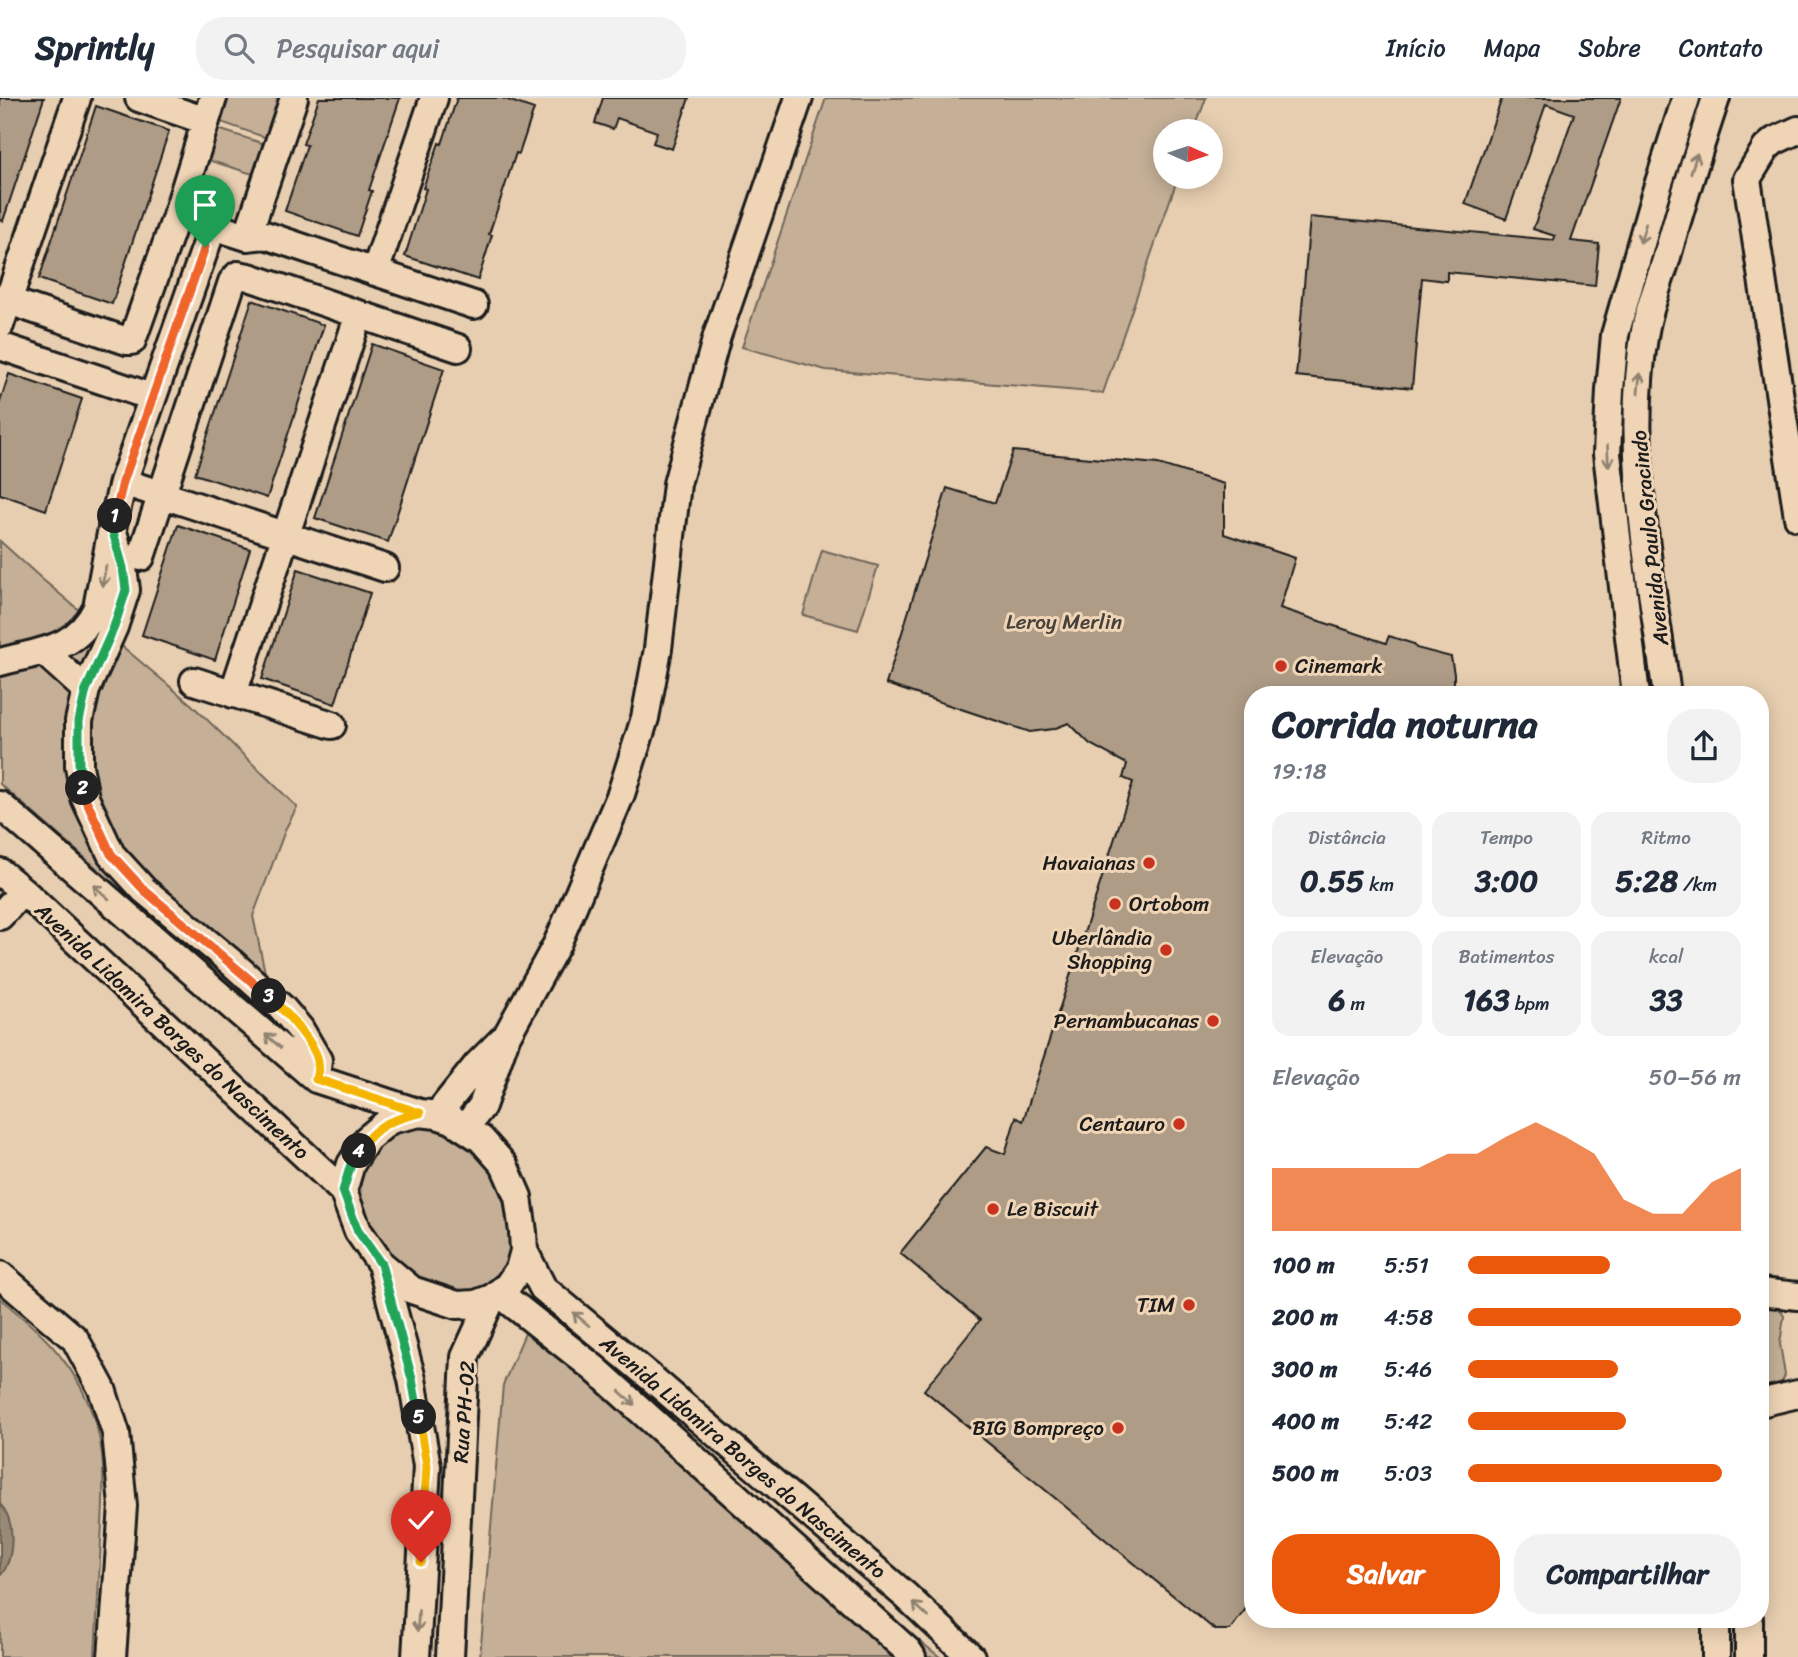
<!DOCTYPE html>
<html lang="pt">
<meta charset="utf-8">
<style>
body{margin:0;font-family:Sriracha,sans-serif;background:#f2f2f3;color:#1f2937;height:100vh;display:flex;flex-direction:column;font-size:26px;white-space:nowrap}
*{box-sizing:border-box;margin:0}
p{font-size:23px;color:#747a83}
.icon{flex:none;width:38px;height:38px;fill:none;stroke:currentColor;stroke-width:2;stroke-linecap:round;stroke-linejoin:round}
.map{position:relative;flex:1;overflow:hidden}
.side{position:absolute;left:1244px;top:588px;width:525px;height:942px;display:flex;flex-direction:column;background:#fff;border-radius:28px;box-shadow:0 4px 18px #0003}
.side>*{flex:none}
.needle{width:46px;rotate:93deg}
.fabs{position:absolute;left:1153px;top:21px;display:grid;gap:14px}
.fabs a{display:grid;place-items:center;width:70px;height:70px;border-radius:50%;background:#fff;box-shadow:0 4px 18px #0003;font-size:35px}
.pin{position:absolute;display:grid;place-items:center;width:60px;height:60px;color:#fff;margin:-72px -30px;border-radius:50% 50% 50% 0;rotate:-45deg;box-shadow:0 0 7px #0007}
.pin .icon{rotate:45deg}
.km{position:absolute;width:35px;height:35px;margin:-18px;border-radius:50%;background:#222;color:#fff;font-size:19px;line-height:35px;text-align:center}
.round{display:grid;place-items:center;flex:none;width:74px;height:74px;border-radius:28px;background:#f2f2f3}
.summary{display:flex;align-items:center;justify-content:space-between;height:119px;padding:0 28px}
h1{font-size:38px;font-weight:800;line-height:52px}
.figures{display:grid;grid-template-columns:repeat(3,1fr);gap:10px;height:119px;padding:7px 28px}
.figures div{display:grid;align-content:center;border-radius:18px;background:#f2f2f3;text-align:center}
.figures b{font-size:30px;font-weight:800}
.figures small{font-size:19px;font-weight:400}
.figures p{font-size:19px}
.chart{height:196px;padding:14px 28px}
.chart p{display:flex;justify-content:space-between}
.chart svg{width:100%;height:126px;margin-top:7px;fill:#ea580c;opacity:.7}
.cta{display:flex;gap:14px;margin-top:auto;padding:14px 28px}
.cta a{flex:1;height:80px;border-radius:28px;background:#ea580c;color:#fff;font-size:28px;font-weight:800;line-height:80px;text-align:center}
.cta a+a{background:#f2f2f3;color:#1f2937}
ul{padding:0 28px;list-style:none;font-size:23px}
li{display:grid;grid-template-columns:112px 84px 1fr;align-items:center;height:52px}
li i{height:18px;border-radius:9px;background:#ea580c}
header{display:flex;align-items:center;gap:42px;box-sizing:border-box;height:98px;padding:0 35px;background:#fff;border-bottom:2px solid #e0e1e3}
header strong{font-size:33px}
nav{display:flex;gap:38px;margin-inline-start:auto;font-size:24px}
.search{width:490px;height:63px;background:#f2f2f3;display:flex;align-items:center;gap:18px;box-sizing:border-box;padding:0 24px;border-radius:28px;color:#747a83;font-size:26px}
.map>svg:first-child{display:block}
.green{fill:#c5b097;stroke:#70665a;stroke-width:2}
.water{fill:#998a77;stroke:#675e53;stroke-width:2}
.building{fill:#ae9c87;stroke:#1c1c1c;stroke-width:2}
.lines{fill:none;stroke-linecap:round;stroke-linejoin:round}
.minor-casing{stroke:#1c1c1c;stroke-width:32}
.minor{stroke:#efd5b6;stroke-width:26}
.oneway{stroke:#908271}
.split-1-casing{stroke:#fff;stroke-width:14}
.split-2-casing{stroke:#fff;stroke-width:14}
.split-3-casing{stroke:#fff;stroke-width:14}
.split-4-casing{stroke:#fff;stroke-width:14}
.split-5-casing{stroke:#fff;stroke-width:14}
.split-6-casing{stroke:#fff;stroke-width:14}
.split-1{stroke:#f0652b;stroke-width:9}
.split-2{stroke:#22a559;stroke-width:9}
.split-3{stroke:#f0652b;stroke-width:9}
.split-4{stroke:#f5b400;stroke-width:9}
.split-5{stroke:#22a559;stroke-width:9}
.split-6{stroke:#f5b400;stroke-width:9}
.poi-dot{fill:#c8321e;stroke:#efd5b6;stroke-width:2.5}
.labels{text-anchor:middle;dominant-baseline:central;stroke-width:6;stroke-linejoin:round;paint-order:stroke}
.street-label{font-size:21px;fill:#1c1c1c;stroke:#efd5b6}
.park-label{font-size:21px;fill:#46413b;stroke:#efd5b6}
.poi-label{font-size:21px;fill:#1c1c1c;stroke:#efd5b6;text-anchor:end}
</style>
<header>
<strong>Sprintly</strong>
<div class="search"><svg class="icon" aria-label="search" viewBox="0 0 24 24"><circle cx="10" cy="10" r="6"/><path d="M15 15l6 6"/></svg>Pesquisar aqui</div>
<nav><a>Início</a><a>Mapa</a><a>Sobre</a><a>Contato</a></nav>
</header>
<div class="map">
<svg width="1798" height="1559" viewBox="0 0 1798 1559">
<rect width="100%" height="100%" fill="#e7ceb0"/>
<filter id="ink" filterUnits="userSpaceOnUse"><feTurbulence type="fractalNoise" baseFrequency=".0143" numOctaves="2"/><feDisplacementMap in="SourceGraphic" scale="14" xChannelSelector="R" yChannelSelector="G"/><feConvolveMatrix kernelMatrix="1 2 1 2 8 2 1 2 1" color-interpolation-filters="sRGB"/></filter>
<g filter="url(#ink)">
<path class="green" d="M229,0H280L267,40L221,24Z
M826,0H1206L1194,33H1166V79H1178L1103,295L826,272L742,249Z
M218,31L265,46L256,77L208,62Z
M0,443L42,481L192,607L297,709L286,730L253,818L276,926L0,686Z
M822,452L878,468L858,532L803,517Z
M420,1027L447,1033L474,1050L495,1073L508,1102L513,1152L508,1166L500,1179L488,1189L474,1194L458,1196L418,1182L390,1159L368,1128L360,1099L362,1071L375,1048L395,1033Z
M0,1200C21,1219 44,1236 61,1259C83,1286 98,1322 102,1356C105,1384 103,1414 101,1442C99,1481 97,1520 95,1559H0Z
M1767,1205L1778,1209L1784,1218L1780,1246L1785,1277C1782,1289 1771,1292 1761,1287V1208Z
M525,1235L940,1559H480L503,1287Z"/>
<path class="water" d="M0,1406C16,1422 15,1461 0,1478Z"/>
<path class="building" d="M0,0H44L3,123L0,122Z
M319,0H400L369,92L372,93L357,138L285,113L307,47L303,46Z
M457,0H502L534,11L519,56L516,55L489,136L492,137L478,182L405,158L426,91L423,90L439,45L442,46Z
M603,0H689L672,51L653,45L657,34L617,20L613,31L595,25Z
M1502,0H1621L1571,143L1599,146L1595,188L1447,174V183L1422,180L1412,290L1296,278L1310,119L1554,142L1555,138L1533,131L1574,16L1546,6L1506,121L1465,106Z
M96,8L169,33L112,206L39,181Z
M252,202L324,227L267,400L195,376Z
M372,246L444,271L388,444L315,420Z
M9,276L82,301L46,412L0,396V304Z
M1013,353L1158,366L1224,386V436L1295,460L1280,510L1386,545L1389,538L1414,546L1416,550L1451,559L1454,576V597H1253V1501L1230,1532H1215L924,1292L980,1222L900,1155L986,1049L1005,1056L1016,1019L1023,1023L1133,684L1123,680L1127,666L1090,646L1069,625L1053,631L1030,634L886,586L947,390L995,405Z
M178,427L250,451L215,562L142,537Z
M298,471L370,495L335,606L262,581Z"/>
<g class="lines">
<defs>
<path id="minor" d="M139,0L206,23
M1798,32L1774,43L1766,50L1747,81L1798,419
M213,128L247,139L265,137L474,207
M247,139L294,0
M375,174L434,0
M0,200L127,243H132L177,116
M0,227L77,0
M0,248L137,294
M123,384L385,470
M112,430L123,384L213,128L177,116L213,0
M141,459L232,184L238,177L249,179L458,250
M44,554L86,592
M0,564C40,553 76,553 97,510L112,430L123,470L126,492L114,529L86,592L79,623V668L85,700L111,756L144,792L231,864L282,910L300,931L318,962L316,981
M194,583L332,627
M233,596L359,216
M1636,597L1607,356L1610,292L1615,237L1654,100L1686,0
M1667,597C1651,480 1624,351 1645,233C1649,209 1659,185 1666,162C1681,108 1698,54 1716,0
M0,707L316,981L420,1015
M0,774L23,793L343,1093
M0,818L23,793
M420,1015L437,1017L452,1022L481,1041L504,1067L518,1099L523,1134L524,1153L519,1171L508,1187L492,1200L476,1206L457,1207L412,1192L381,1166L358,1133L343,1093L351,1066L367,1041L390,1022Z
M437,1017L477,967L502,942
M465,1030L482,1008L506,939L557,846L621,696L645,620L658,551L677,386L717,238L799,0
M524,1153L543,1190L649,1278L906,1498L971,1559
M381,1166L412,1281L427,1368L416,1559
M0,1177L75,1241L102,1291L116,1335L123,1408L112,1559
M1760,1194L1798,1198
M499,1195L595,1271L908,1553L912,1559
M1760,1305L1798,1296
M450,1559L465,1259L492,1200
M1716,1559V1521
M1749,1559V1521"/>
</defs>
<use href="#minor" class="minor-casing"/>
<use href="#minor" class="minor"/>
</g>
<defs><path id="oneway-shaft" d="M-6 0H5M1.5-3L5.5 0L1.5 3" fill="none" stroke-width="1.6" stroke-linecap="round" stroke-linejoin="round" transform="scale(1.75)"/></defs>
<g class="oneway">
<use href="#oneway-shaft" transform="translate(1694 65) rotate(-72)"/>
<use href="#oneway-shaft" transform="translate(1643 135) rotate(106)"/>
<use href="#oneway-shaft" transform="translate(1639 285) rotate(-84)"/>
<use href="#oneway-shaft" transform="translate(1608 358) rotate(87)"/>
<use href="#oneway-shaft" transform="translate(104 478) rotate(101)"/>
<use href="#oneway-shaft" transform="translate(101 794) rotate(-139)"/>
<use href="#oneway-shaft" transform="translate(273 943) rotate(-139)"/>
<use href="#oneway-shaft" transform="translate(581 1221) rotate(-140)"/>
<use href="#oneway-shaft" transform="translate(627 1300) rotate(42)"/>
<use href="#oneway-shaft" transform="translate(921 1512) rotate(-137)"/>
<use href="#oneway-shaft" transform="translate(418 1523) rotate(93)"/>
</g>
</g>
<g class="lines" filter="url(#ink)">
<defs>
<path id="split-1" d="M115,418L123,384L205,149"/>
<path id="split-2" d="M83,690L79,668V623L86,592L114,529L126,492L123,470L112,430L115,418"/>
<path id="split-3" d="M83,690L85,700L111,756L144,792L269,898"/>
<path id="split-4" d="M269,898C282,910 317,947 318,964C319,970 317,976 316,981L420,1015C391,1022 376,1026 359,1053"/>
<path id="split-5" d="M359,1053L351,1066L343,1093L358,1133L381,1166L412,1281L419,1319"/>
<path id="split-6" d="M419,1319L427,1368L421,1464"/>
</defs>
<use href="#split-1" class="split-1-casing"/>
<use href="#split-2" class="split-2-casing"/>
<use href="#split-3" class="split-3-casing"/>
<use href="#split-4" class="split-4-casing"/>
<use href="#split-5" class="split-5-casing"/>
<use href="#split-6" class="split-6-casing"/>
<use href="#split-1" class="split-1"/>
<use href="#split-2" class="split-2"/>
<use href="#split-3" class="split-3"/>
<use href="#split-4" class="split-4"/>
<use href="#split-5" class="split-5"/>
<use href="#split-6" class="split-6"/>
</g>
<g class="poi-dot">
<circle cx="1281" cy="568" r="7"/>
<circle cx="1149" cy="765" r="7"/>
<circle cx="1115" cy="806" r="7"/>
<circle cx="1166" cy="852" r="7"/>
<circle cx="1213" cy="923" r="7"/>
<circle cx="1179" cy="1026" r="7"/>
<circle cx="993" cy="1111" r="7"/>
<circle cx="1189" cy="1207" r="7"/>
<circle cx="1118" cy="1330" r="7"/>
</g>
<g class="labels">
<g class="street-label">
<text transform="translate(1650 440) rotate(-96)">Avenida Paulo Gracindo</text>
<text transform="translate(172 933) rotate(43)">Avenida Lidomira Borges do Nascimento</text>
<text transform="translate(464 1314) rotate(-86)">Rua PH-02</text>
<text transform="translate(743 1359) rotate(40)">Avenida Lidomira Borges do Nascimento</text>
</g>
<g class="park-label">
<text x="1064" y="524">Leroy Merlin</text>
</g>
<g class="poi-label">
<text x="1295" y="568" text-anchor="start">Cinemark</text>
<text x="1135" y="765">Havaianas</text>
<text x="1129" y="806" text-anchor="start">Ortobom</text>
<text x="1152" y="840">Uberlândia<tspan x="1152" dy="24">Shopping</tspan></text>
<text x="1199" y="923">Pernambucanas</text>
<text x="1165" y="1026">Centauro</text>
<text x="1007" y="1111" text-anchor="start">Le Biscuit</text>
<text x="1175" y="1207">TIM</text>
<text x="1104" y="1330">BIG Bompreço</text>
</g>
</g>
</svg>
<div class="fabs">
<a><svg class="needle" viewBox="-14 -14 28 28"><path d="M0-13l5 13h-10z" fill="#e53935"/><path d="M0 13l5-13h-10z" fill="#747a83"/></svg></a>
</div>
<div class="pin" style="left:205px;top:149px;background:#1e9e55"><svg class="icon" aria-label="arrive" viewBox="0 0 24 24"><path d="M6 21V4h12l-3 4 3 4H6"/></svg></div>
<div class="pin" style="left:421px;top:1464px;background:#d93025"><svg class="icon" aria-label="check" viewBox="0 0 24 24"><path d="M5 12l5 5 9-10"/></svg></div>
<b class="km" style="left:115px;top:418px">1</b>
<b class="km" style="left:83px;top:690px">2</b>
<b class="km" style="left:269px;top:898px">3</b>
<b class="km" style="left:359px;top:1053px">4</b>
<b class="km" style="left:419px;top:1319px">5</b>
<section class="side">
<div class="summary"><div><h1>Corrida noturna</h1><p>19:18</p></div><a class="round"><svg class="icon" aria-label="share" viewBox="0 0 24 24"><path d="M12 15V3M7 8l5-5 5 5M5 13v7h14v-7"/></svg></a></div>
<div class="figures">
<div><p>Distância</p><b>0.55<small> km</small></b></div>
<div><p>Tempo</p><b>3:00</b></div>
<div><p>Ritmo</p><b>5:28<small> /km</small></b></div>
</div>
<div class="figures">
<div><p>Elevação</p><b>6<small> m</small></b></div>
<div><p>Batimentos</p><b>163<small> bpm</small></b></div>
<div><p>kcal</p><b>33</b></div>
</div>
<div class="chart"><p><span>Elevação</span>50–56 m</p>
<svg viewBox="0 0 160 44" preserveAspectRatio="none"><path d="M0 44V22L10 22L20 22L30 22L40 22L50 22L60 17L70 17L80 11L90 6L100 11L110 17L120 33L130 38L140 38L150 27L160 22V44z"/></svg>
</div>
<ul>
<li><b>100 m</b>5:51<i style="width:52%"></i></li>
<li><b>200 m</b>4:58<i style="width:100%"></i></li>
<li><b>300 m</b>5:46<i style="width:55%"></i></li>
<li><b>400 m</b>5:42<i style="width:58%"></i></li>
<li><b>500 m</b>5:03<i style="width:93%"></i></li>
</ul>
<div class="cta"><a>Salvar</a><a>Compartilhar</a></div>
</section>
</div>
